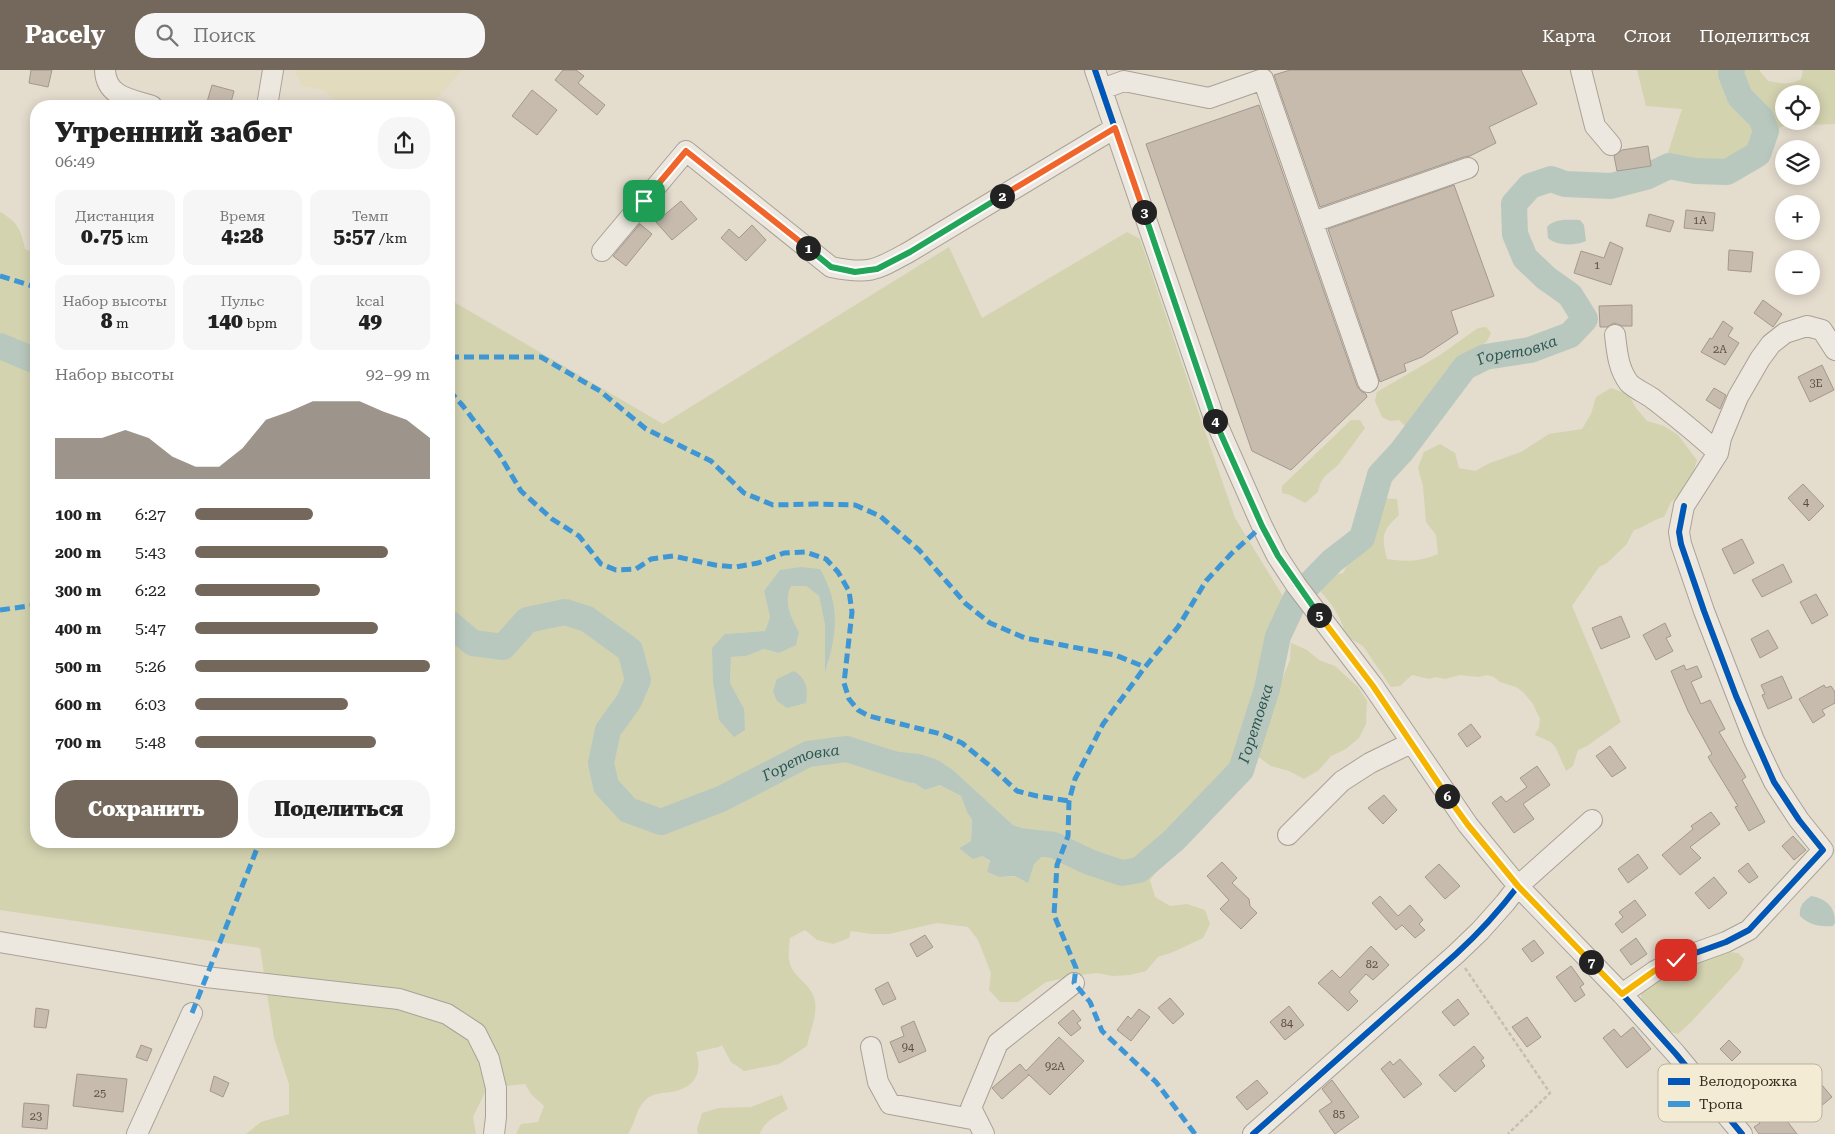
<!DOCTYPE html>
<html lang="ru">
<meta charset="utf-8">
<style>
body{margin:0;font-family:"Roboto Serif",serif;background:#f6f6f6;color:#222;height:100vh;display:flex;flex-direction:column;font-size:19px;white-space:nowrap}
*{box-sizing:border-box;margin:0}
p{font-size:16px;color:#767676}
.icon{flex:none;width:28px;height:28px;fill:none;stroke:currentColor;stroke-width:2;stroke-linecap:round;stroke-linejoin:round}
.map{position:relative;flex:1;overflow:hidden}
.drawer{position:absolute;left:30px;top:30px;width:425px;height:748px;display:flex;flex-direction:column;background:#fff;border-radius:20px;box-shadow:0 2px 12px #0003}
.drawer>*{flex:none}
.buttons{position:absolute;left:1775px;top:15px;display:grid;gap:10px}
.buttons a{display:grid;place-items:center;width:45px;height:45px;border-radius:50%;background:#fff;box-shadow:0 2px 12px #0003;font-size:25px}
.pin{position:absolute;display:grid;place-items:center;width:42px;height:42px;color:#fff;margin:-21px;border-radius:10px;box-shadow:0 2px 8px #0006}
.km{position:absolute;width:25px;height:25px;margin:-12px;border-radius:50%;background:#222;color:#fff;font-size:14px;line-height:25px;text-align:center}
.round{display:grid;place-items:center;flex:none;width:52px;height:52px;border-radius:20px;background:#f6f6f6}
.headline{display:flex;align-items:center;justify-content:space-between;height:85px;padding:0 25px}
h1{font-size:28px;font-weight:800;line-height:38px}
.stats{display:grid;grid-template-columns:repeat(3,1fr);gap:8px;height:85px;padding:5px 25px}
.stats div{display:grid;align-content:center;border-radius:12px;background:#f6f6f6;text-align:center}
.stats b{font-size:21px;font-weight:800}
.stats small{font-size:14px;font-weight:400}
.stats p{font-size:14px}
.chart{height:140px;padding:10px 25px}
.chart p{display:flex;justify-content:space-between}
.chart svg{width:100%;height:90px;margin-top:5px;fill:#74685c;opacity:.7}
.button{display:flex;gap:10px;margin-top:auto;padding:10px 25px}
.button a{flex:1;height:58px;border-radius:20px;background:#74685c;color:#fff;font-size:20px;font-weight:800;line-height:58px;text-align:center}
.button a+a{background:#f6f6f6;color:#222}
ul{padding:0 25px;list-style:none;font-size:16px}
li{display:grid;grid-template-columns:80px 60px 1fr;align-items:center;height:38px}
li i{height:12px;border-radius:6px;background:#74685c}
header{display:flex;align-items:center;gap:30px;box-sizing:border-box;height:70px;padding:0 25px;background:#74685c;color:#fff}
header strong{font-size:24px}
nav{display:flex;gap:28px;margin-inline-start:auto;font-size:18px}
.search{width:350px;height:45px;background:#f6f6f6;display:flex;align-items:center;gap:12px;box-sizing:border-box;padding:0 18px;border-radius:20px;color:#767676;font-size:19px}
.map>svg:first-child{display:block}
.farmland{fill:#e3dbbe}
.green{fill:#d3d3b0;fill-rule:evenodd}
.water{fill:#b9c8be}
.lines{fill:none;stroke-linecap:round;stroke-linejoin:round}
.river{stroke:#b9c8be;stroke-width:26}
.building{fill:#c7bbae;stroke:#a4988d}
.minor-casing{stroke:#a9a196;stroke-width:22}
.path{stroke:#c5beb5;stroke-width:2.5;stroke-dasharray:4 2.5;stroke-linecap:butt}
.minor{stroke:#ece8df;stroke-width:20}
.quiet{stroke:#3e96d5;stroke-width:5;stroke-dasharray:10 5;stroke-linecap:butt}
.cycleway-casing{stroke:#f4ebd4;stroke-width:9}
.cycleway{stroke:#0057b8;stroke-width:6}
.split-1-casing{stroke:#fff;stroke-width:10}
.split-2-casing{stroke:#fff;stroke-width:10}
.split-3-casing{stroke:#fff;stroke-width:10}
.split-4-casing{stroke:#fff;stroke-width:10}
.split-5-casing{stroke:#fff;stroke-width:10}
.split-6-casing{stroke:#fff;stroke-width:10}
.split-7-casing{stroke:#fff;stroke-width:10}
.split-8-casing{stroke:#fff;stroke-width:10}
.split-1{stroke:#f0652b;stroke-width:6}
.split-2{stroke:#22a559;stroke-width:6}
.split-3{stroke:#f0652b;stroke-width:6}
.split-4{stroke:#22a559;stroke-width:6}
.split-5{stroke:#22a559;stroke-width:6}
.split-6{stroke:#f5b400;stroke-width:6}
.split-7{stroke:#f5b400;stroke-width:6}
.split-8{stroke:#f5b400;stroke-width:6}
.labels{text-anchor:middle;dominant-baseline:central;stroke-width:4;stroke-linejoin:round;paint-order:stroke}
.number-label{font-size:11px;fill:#5b4e43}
.water-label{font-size:15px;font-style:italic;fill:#2e5754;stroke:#f4ebd4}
.key{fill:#f4ebd4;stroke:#bbb19e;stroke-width:1}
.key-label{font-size:14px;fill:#372a1f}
</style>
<header>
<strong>Pacely</strong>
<div class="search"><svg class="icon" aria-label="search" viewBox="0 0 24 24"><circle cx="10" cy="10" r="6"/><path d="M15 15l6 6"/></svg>Поиск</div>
<nav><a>Карта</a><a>Слои</a><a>Поделиться</a></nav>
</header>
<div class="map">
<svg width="1835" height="1064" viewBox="0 0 1835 1064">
<rect width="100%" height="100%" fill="#e4dccd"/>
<path class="farmland" d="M294,0H462L430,36H340L324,20L302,16Z"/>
<path class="green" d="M1637,0H1759L1768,11C1780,13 1789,16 1801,9L1803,0H1835V54L1783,56L1776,60L1759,77L1737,88L1730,94L1722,96L1682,91L1665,92L1682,39L1646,36ZM1784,24H1811V51H1784Z
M0,142C18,152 21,160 25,179L36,184V771H449V229L663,354L949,177L982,248L1127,162L1140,169L1200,347L1235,448L1284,528V532L1275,545L1271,561L1265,604L1239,681L1208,726L1165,769L1169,785L1150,810L1155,827L1170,836L1187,834L1205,840L1210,854L1203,868L1173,882L1158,887L1146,901L1130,905L1113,906L1097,903L1080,905L1046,912L1018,932H1000L989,920L991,903L978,870L968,857L937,853L889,864H872L851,861L849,868L833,874L817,870L805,860L790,868C789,879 787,889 792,899C797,908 809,914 814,927C819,943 810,960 807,976L779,994L744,1001L731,992L722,975L719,977L696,982C701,996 699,1011 684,1018C674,1024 659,1021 649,1027C635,1038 637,1050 628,1064H516L521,1054L538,1052L544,1036L531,1024L525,1014L487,1018L473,1047L476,1064H246L261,1052L289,1044V1014L274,968L260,878L0,840ZM820,499L829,591L826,601L825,555L819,526L806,516H790C783,532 791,547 799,562L780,583L764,579L746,586L731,587L730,613L725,564L765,561L770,547L764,521ZM876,684L938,690L953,700L1013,755L1059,771C1047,781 1028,802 1015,806C1005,809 996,805 987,802L990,792L982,786L960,777L971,771L972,750L967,742L961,726L940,715L925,720C911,711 896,700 879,699Z
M1486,257L1491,263L1487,271L1435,319L1428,334L1405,356L1399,350L1390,351L1382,347L1375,331L1377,322L1440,285L1478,258Z
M1611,318L1628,324L1636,338L1647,351L1664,356L1678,365L1697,390L1692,406L1684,422L1671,432L1664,447C1653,449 1646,457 1634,460L1626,475L1607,493L1599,497L1572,536L1621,652L1587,676L1578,680L1573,696L1566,701L1556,678L1551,672L1535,665L1539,658L1540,649L1533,634L1523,622L1516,617L1500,612L1494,607L1487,605L1478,607L1460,605L1445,609L1436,607L1429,609L1412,605L1400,616L1391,617L1363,576L1346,566C1341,548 1334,536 1321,522L1327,507L1343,503L1367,460L1372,444L1380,428L1397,429L1399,445C1382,461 1381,466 1387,489C1407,492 1418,492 1438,484L1436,465L1426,452L1423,416L1418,398L1424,382L1440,374L1455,383L1459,398L1475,401L1490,393L1521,382L1549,364L1582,359L1591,344L1596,327Z
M1351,350H1360L1365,358L1338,395L1324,407L1320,414L1318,422L1305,433L1290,425L1282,423V416Z
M1291,573L1307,580L1319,590L1335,596L1358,617L1367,631L1366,654L1359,668L1346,679L1331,686L1319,700L1304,709L1289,701L1271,696L1257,686L1258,669L1267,653L1271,637L1290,590Z
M1730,882L1738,883L1744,889L1740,899L1691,952L1678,964L1670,962L1642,930L1640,922C1654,902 1707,889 1730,882Z
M782,1025L788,1039C778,1045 763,1052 760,1064H698L697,1059L702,1043L718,1038L751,1037Z"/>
<path class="water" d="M1580,150L1584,155L1586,171C1575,176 1557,176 1548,168L1547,157C1555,148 1568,150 1580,150Z
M801,497L820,499C841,535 837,564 825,603V555L819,526L806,516H791C783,532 791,547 799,562L796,575L779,583L764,579L746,586L731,587L730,613L744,639L745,660L734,667L719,650L713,611L712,578L725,564L765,561L770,547L764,521L780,500Z
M794,601C807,609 808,618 806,633L787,638L777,631L773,621L777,609Z
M870,679L920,684L938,690L953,700L1013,755L1059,771L1034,794L1028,813L1015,806L1000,807L987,802L990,791L982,786L973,789L959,778L971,771L972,750L967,742L961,726L940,715L925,720C911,711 896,699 879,699L876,684Z
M1811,826C1827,829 1835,837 1835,853L1833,856C1820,857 1809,855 1800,846C1799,836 1803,832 1811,826Z"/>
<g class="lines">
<g class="river">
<path d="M0,276L36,291"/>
<path id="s1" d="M449,553L473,573L503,577L527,550L565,542L587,549L630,580L638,610L629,631L608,660L601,693L606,716L628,740L661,752L721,729L808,684L847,679L912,700"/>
<path id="s2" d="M1018,771L1054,775L1089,792L1122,803L1139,800L1174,770L1241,700L1267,619L1278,566L1296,528L1332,491L1362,468L1380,405L1402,381L1465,297L1485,287L1530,280L1570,265L1585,249L1570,225L1546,208L1525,188L1515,164L1514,134L1530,116L1551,109L1565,114L1611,116L1646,107L1669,96L1695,101L1727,102L1758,84L1766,61L1761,48L1740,27L1731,4L1732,0"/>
</g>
</g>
<path class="building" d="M31,0H52L48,17L29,13Z
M563,0H576L584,6L578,13L605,35L597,45L555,10Z
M1290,0H1521L1537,34L1489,57L1496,73L1470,86L1464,87L1320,137L1274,5Z
M212,15L234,21L230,36H212L213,34L207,32Z
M532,20L557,40L537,65L512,46Z
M1259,35L1357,316L1361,321L1366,324L1367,327L1291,400L1252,381L1146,74Z
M1648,76L1651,96L1617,101L1614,86L1622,80Z
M1454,115L1494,226L1451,241L1458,263L1422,287L1404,294L1406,301L1380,312L1328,159Z
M681,131L697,149L672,170L656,152Z
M1686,140L1715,143L1713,161L1684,158Z
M1649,144L1674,151L1670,162L1646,156Z
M640,154L652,164L626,196L613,186Z
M752,155L766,170L746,191L721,168L729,159L739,168Z
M1610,172L1623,178L1611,215L1574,203L1581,181L1604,188Z
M1729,180L1753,182L1751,202L1728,200Z
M1763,230L1782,244L1773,257L1754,243Z
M1632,235V256H1622L1614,253L1607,257H1600L1599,236Z
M1723,251L1733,258L1728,266L1739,273L1725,295L1701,282L1710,268L1712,269Z
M1822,295L1834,320L1810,332L1798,307Z
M1714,318L1726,325L1720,339L1706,330Z
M1803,414L1824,436L1809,451L1788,428Z
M1742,469L1754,493L1734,504L1722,479Z
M1783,494L1792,512L1762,527L1752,510Z
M1816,524L1828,545L1812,554L1800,532Z
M1621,546L1630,567L1601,579L1592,558Z
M1665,553L1671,566L1666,568L1673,581L1656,590L1643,565Z
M1768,560L1778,578L1760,588L1751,569Z
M1684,595L1686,600L1697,596L1702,607L1691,612L1701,634L1710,630L1725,659L1719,662L1746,707L1742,710L1765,752L1749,761L1735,737L1738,736L1708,687L1712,684L1688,641L1671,601Z
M1782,606L1792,628L1768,639L1762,625L1765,624L1761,615Z
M1824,615L1826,618L1831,616L1835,622V633L1822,640L1825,645L1813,653L1799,629Z
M1471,654L1481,667L1467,677L1458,664Z
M1610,676L1626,698L1612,707L1596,686Z
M1537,696L1550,715L1523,734L1534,749L1514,763L1492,733L1501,726L1506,732L1527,717L1520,708Z
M1384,725L1397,740L1383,754L1368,738Z
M1711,742L1720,754L1690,777L1701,788L1680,805L1662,785L1693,759L1691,756Z
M1793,766L1806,780L1794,790L1782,776Z
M1638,784L1648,798L1628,813L1618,799Z
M1222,792L1237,808L1232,813L1249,829L1250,836L1257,843L1241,859L1220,839L1229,830L1207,806Z
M1748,793L1758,807L1749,813L1738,801Z
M1439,794L1460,816L1445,829L1425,807Z
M1714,807L1727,823L1709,839L1695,823Z
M1380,826L1398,846L1410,835L1423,850L1419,854L1425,860L1415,868L1402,855L1396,860L1372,833Z
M1635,830L1646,845L1622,863L1615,854L1623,847L1619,842Z
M925,865L933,877L917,887L910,874Z
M1636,868L1647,884L1631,895L1620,880Z
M1534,870L1544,883L1532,892L1522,879Z
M1371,876L1389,895L1373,910L1366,904L1349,922L1358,931L1348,941L1318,913L1332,900L1340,908Z
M1571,896L1584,914L1580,917L1585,925L1575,932L1556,907Z
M888,912L896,929L883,935L875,919Z
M1170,928L1184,944L1173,954L1158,938Z
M1458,929L1469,944L1454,956L1442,942Z
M1289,936L1304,955L1285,970L1270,952Z
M36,938L49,940L46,958L34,957Z
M1139,939L1150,947L1131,971L1117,960L1128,946L1131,949Z
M1073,940L1081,950L1077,953L1081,958L1071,966L1058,953Z
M1527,947L1541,967L1527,977L1512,957Z
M914,951L926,981L899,993L890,972L904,966L901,957Z
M1633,957L1651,979L1627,998L1603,968L1614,959L1621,967Z
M1059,967L1084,991L1050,1025L1028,1004L1029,1005L1002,1029L992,1018L1020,994L1026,1001Z
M1729,970L1741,982L1732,991L1720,979Z
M141,975L152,979L147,991L136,987Z
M1474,976L1484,988L1481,990L1485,996L1455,1022L1439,1005Z
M1400,989L1422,1014L1404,1028L1381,999L1390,991L1393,995Z
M77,1004L127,1009L123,1042L73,1036Z
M214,1006L229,1013L223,1027L210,1021Z
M1816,1008L1832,1027L1814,1042L1798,1022Z
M1257,1010L1268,1023L1247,1040L1236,1027Z
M1332,1010L1359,1047L1335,1064L1319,1041L1332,1032L1322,1019Z
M24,1033L49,1035L47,1059L22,1057Z
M1774,1034L1797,1064H1759L1754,1057L1760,1053L1756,1048Z"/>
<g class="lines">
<defs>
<path id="minor" d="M105,0C106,27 131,29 152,36
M1095,0L1213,345L1262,456L1277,486L1296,515L1373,616L1468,755L1518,816L1622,924L1676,984L1742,1064
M1581,0L1595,56L1611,75
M1102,19L1124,11L1209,28L1263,9L1368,312
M267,36L273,0
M1313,152L1468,98
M602,181L686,81L831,197C870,205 876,200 909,182L1115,58
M1615,265C1617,281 1618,299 1629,313C1635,319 1645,323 1652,328C1675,346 1697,363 1718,383
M1288,765L1342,711L1370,693L1411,673
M0,872L206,907L399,929L447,944L476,963L489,989L496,1018V1047L494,1064
M1622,924L1655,901L1676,890L1726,872L1749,860L1823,780L1799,750L1774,712L1754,670L1704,541L1681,474L1679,462L1684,436L1718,383L1721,368L1738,327L1760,289L1771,274L1785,263L1807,256L1822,260L1835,280
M871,977L878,1012L890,1034L977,1050
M137,1064L192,943
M984,1064L971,1038L998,973L1074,913
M1253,1064L1456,884L1480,861L1505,833L1518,816L1592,750"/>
</defs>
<use href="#minor" class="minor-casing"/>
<path class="path" d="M1465,898L1550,1023L1508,1064"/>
<use href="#minor" class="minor"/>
<path class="quiet" d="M0,206L36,217
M449,287H541L600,321L646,359L711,391L744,423L773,435L815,434L855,435L880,446L919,480L966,534L990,553L1025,568L1115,585L1145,597
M449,320L463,336L499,384L521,421L552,449L579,466L601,494L616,500L636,499L651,489L673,486L715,495L736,497L758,493L784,483L805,482L826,489L838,502L849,521L852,542L844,613L849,629L858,640L869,646L941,664L962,673L989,695L1017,721L1037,726L1069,731
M0,540L36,535
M192,943L260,771
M1195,1064L1156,1012L1102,961L1090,932L1074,913L1076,898L1054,845L1057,795L1068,766L1069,731L1075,709L1103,654L1145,597L1178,557L1206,511L1231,484L1262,456"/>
<defs>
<path id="cycleway" d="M1095,0L1213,345L1262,456L1277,486L1296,515L1373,616L1468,755L1518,816L1622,924L1676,984L1742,1064
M1622,924L1655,901L1676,890L1726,872L1749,860L1823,780L1799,750L1774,712L1736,626L1704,541L1681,474L1679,462L1684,436
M1253,1064L1456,884C1479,863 1499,841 1518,816"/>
</defs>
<use href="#cycleway" class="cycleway-casing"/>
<use href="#cycleway" class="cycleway"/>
</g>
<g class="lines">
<defs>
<path id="split-1" d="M644,131L686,81L808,178"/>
<path id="split-2" d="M808,178L831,197L855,202L877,199L910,182L1002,126"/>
<path id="split-3" d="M1002,126L1115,58L1144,142"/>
<path id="split-4" d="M1144,142L1215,351"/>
<path id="split-5" d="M1215,351L1262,456L1278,486L1319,545"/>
<path id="split-6" d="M1319,545L1373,616L1447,726"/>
<path id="split-7" d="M1447,726L1468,755L1518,816L1591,892"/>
<path id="split-8" d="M1591,892L1622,924L1654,901L1676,890"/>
</defs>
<use href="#split-1" class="split-1-casing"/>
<use href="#split-2" class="split-2-casing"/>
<use href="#split-3" class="split-3-casing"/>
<use href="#split-4" class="split-4-casing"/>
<use href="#split-5" class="split-5-casing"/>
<use href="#split-6" class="split-6-casing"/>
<use href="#split-7" class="split-7-casing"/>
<use href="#split-8" class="split-8-casing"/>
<use href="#split-1" class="split-1"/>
<use href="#split-2" class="split-2"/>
<use href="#split-3" class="split-3"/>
<use href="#split-4" class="split-4"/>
<use href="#split-5" class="split-5"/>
<use href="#split-6" class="split-6"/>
<use href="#split-7" class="split-7"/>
<use href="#split-8" class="split-8"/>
</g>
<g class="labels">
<g class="number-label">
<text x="1700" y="150">1А</text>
<text x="1597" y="195">1</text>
<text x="1720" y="279">2А</text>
<text x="1816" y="313">3Е</text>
<text x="1806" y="432">4</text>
<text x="1372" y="894">82</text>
<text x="1287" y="953">84</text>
<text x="908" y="977">94</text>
<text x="1055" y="996">92А</text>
<text x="100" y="1023">25</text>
<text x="1339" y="1044">85</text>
<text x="36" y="1046">23</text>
</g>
<g class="water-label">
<text stroke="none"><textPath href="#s2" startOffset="799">Горетовка</textPath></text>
<text stroke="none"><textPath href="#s2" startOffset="319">Горетовка</textPath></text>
<text stroke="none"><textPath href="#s1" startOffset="580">Горетовка</textPath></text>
</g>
</g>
<rect x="1658" y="994" width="164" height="58" rx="8" class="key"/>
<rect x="1668" y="1008" width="22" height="7" fill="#0057b8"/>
<rect x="1668" y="1031" width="22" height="6" fill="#3e96d5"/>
<g class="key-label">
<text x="1699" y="1016">Велодорожка</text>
<text x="1699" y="1039">Тропа</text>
</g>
</svg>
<div class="buttons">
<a><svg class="icon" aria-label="locate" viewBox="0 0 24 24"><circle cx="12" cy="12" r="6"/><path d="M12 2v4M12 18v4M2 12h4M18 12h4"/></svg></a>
<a><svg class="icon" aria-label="layers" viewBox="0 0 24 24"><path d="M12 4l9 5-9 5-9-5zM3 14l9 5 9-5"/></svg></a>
<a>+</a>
<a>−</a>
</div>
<div class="pin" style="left:644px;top:131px;background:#1e9e55"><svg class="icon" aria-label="arrive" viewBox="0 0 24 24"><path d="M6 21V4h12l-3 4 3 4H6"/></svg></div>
<div class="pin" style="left:1676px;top:890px;background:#d93025"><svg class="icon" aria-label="check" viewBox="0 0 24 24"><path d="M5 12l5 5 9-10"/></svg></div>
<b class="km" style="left:808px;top:178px">1</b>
<b class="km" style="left:1002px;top:126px">2</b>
<b class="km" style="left:1144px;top:142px">3</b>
<b class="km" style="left:1215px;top:351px">4</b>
<b class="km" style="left:1319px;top:545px">5</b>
<b class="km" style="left:1447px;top:726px">6</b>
<b class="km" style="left:1591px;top:892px">7</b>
<section class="drawer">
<div class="headline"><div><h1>Утренний забег</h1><p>06:49</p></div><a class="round"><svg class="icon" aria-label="share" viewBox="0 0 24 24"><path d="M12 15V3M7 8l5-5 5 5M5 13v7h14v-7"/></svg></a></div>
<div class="stats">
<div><p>Дистанция</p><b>0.75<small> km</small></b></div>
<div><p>Время</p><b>4:28</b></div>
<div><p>Темп</p><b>5:57<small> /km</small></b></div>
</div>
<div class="stats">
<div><p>Набор высоты</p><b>8<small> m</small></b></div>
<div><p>Пульс</p><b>140<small> bpm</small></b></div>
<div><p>kcal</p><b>49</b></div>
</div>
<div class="chart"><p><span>Набор высоты</span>92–99 m</p>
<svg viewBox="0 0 160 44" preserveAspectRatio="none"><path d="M0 44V24L10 24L20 24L30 20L40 24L50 33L60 38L70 38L80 29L90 15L100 11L110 6L120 6L130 6L140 11L150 15L160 24V44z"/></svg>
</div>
<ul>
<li><b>100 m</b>6:27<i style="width:50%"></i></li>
<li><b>200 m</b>5:43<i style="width:82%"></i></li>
<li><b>300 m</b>6:22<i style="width:53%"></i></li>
<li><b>400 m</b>5:47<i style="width:78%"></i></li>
<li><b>500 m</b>5:26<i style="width:100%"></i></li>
<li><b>600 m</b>6:03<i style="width:65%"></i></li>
<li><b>700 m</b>5:48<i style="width:77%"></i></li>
</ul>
<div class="button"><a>Сохранить</a><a>Поделиться</a></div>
</section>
</div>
